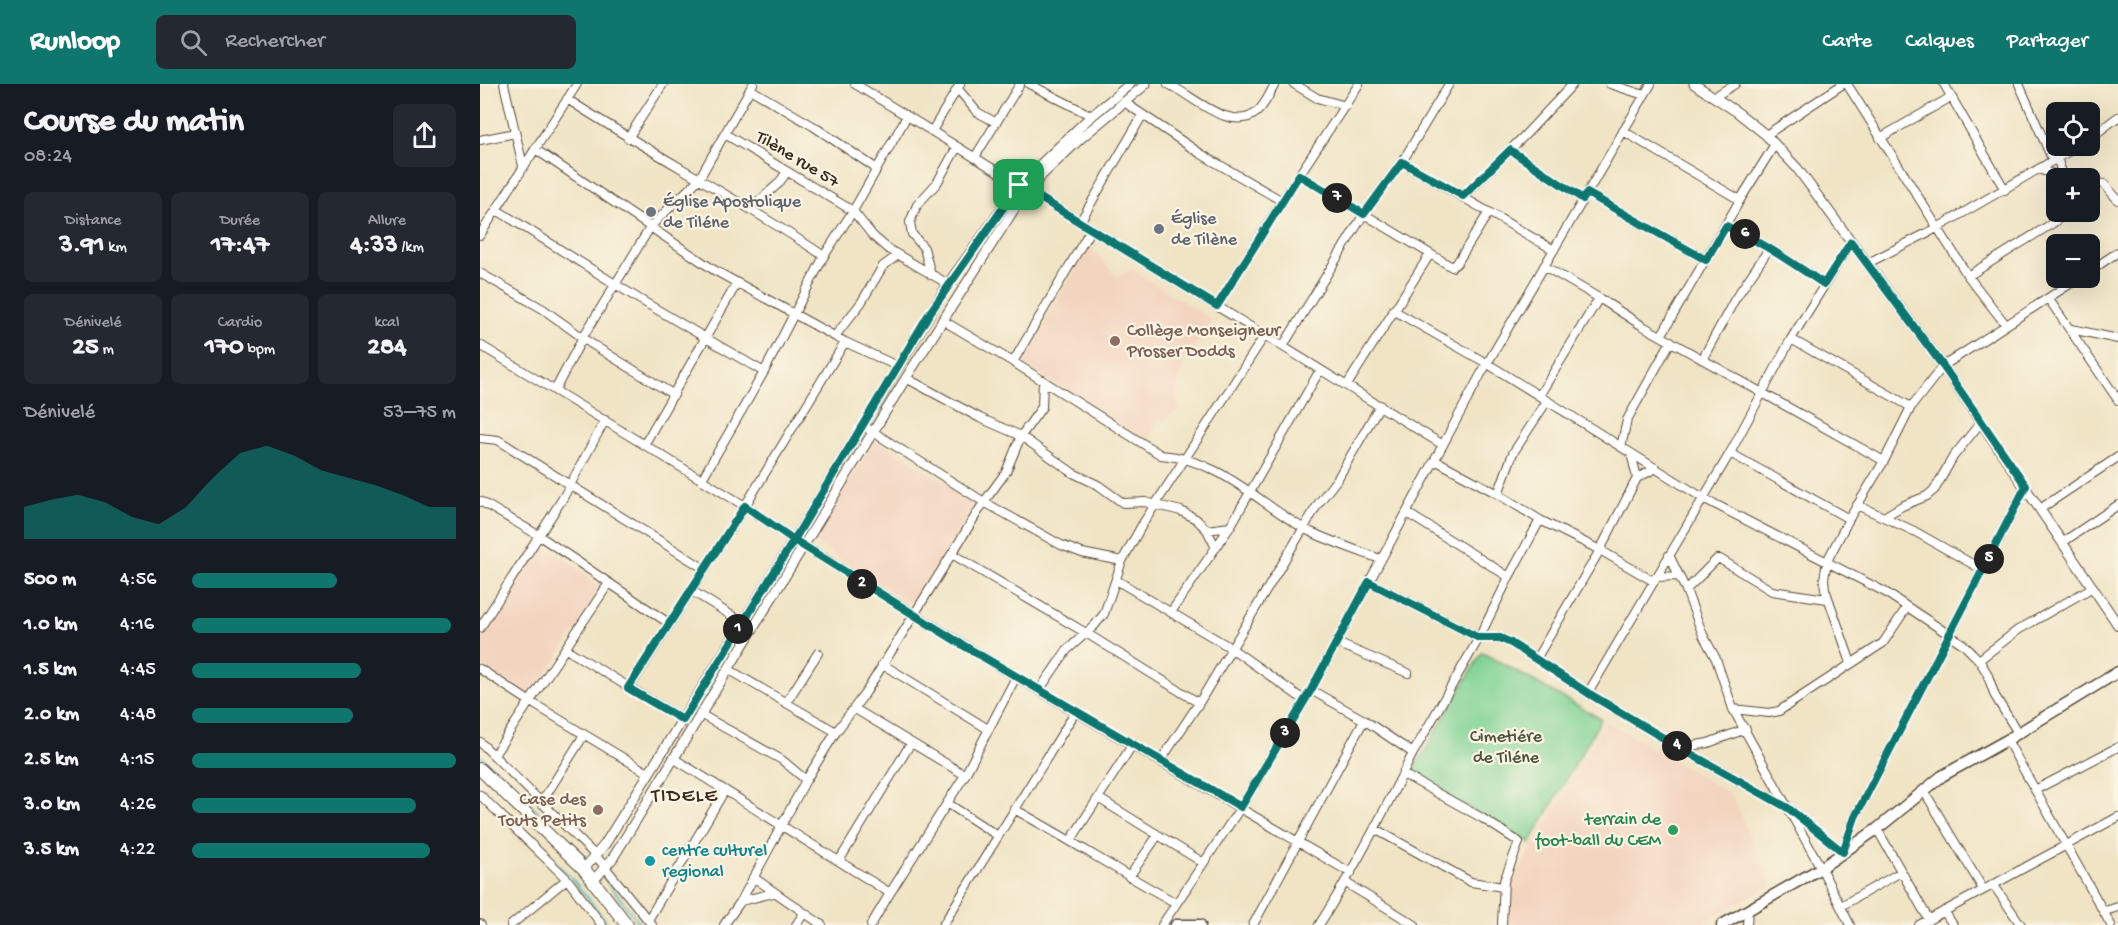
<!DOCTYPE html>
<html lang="fr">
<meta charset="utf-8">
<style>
body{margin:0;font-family:"Gochi Hand",sans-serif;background:#242831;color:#f1f3f6;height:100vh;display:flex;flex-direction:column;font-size:22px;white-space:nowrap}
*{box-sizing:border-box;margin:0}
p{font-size:20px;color:#9ea1a6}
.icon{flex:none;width:33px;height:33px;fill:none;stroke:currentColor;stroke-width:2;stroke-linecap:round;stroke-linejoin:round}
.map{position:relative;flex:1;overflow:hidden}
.sheet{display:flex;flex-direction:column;background:#171b24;width:480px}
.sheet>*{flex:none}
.tools{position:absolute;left:1566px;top:18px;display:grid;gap:12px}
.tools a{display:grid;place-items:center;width:54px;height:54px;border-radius:9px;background:#171b24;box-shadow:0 6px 24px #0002;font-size:30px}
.pin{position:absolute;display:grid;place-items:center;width:51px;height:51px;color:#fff;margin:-26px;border-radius:12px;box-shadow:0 3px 9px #0006}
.km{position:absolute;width:30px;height:30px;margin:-15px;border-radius:50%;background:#222;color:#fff;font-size:16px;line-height:30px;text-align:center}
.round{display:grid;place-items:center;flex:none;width:63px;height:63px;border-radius:9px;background:#242831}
.summary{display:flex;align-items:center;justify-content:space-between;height:102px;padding:0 24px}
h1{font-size:33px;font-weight:700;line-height:45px}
.figures{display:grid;grid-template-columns:repeat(3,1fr);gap:9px;height:102px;padding:6px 24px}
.figures div{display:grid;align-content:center;border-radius:9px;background:#242831;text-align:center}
.figures b{font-size:26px;font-weight:700}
.figures small{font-size:16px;font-weight:400}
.figures p{font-size:16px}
.chart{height:168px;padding:12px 24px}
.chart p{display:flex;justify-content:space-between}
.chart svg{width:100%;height:108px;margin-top:6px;fill:#0f766e;opacity:.7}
ul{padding:0 24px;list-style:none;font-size:20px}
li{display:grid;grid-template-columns:96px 72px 1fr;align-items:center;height:45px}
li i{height:15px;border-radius:8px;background:#0f766e}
header{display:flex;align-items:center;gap:36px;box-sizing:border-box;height:84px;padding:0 30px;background:#0f766e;color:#fff}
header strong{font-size:28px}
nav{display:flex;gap:33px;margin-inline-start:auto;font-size:21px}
.search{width:420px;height:54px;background:#242831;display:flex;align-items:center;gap:15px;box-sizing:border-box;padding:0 21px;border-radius:9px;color:#9ea1a6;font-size:22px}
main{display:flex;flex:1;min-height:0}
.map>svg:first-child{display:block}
.built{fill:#f3d4bf}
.green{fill:#81d395;stroke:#5e7e5a;stroke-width:1.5}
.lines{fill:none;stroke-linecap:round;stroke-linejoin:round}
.stream{stroke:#42b3b9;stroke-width:2}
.minor-casing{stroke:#564637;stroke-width:10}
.tertiary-casing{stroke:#564637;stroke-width:11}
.secondary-casing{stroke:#564637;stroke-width:13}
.trunk-casing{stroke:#564637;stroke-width:14}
.minor{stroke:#fff;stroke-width:8}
.tertiary{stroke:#fff;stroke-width:9}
.secondary{stroke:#fff;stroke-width:10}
.trunk{stroke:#fff;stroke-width:12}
.route-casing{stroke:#fff;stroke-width:12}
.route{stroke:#0f766e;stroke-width:8}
.worship-dot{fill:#6b7280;stroke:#fcf5e5;stroke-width:2}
.education-dot{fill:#8d6e63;stroke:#fcf5e5;stroke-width:2}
.leisure-dot{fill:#2e9e5b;stroke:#fcf5e5;stroke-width:2}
.culture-dot{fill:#0f9aa8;stroke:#fcf5e5;stroke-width:2}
.labels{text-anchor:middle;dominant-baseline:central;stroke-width:4.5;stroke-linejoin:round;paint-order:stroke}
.street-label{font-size:18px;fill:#3b2a1e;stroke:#fcf5e5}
.worship-label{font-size:18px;fill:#5b616d;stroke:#fcf5e5;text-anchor:start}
.education-label{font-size:18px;fill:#785e54;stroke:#fcf5e5;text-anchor:start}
.park-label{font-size:18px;fill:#4c543c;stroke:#fcf5e5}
.leisure-label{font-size:18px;fill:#27864d;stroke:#fcf5e5;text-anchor:end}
.culture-label{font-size:18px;fill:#0d838f;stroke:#fcf5e5;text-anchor:start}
.neighbourhood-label{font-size:20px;letter-spacing:1.5px;fill:#3b2a1e;stroke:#fcf5e5}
</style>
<header>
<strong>Runloop</strong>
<div class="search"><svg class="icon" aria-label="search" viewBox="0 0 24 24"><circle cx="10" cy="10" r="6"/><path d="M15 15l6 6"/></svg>Rechercher</div>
<nav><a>Carte</a><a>Calques</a><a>Partager</a></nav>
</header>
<main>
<section class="sheet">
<div class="summary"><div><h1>Course du matin</h1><p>08:24</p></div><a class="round"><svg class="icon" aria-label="share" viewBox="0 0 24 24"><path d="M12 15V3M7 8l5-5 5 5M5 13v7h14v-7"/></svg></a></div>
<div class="figures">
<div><p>Distance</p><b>3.91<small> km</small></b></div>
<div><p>Durée</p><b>17:47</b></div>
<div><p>Allure</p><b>4:33<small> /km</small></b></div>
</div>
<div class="figures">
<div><p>Dénivelé</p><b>25<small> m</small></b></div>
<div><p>Cardio</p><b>170<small> bpm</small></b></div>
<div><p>kcal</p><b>284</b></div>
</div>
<div class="chart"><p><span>Dénivelé</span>53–75 m</p>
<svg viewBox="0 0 160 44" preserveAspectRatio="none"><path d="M0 44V31L10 28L20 26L30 29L40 35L50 38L60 31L70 19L80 9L90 6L100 10L110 16L120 19L130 22L140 26L150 31L160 31V44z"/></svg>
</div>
<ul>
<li><b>500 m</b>4:56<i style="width:55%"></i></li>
<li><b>1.0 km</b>4:16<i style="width:98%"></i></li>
<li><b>1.5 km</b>4:45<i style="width:64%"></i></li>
<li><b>2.0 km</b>4:48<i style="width:61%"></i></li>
<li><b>2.5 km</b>4:15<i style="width:100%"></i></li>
<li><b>3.0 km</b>4:26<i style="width:85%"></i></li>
<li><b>3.5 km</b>4:22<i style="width:90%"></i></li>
</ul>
</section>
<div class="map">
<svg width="1638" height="841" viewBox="0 0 1638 841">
<rect width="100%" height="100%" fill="#fcf5e5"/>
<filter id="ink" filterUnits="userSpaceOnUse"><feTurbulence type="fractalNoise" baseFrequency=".0167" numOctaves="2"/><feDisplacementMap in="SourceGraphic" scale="12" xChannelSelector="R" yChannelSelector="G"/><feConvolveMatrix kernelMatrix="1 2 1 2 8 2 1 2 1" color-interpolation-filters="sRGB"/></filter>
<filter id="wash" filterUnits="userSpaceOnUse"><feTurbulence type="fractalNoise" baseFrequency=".008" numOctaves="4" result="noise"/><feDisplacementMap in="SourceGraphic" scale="24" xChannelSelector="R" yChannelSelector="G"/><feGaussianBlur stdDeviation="1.35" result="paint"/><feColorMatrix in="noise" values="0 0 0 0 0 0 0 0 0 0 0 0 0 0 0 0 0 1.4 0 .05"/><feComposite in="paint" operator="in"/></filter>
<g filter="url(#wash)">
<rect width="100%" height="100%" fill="#f0e4c5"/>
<path class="built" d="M610,163L638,194L651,185L732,236L704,279L697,303L698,327L675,341L668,360L630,333L539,277Z
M395,355L498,418L432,521L332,457Z
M61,464L84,474L121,502L109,528L50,613L0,581V559Z
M1126,637L1252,711L1291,801L1218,841H1028L1030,801Z"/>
<path class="green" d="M1002,568L1121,635L1050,759L931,691Z"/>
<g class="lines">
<path class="stream" d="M551,96L556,91
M399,329L412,308
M273,537L285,513
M0,671L108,776
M0,704L92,795L129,841
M168,704L275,530
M125,777L137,759
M122,791L161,841"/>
</g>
</g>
<g filter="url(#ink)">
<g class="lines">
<defs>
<path id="minor" d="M24,0L43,82
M375,0L963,361
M549,0L612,32
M688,0C712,11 751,50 777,28C785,21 790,9 795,0
M814,0L837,14L866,22
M1130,0L1164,11
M1367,0L1488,192L1526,241
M1464,0L1525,106
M1539,0L1573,77
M270,5L333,42L397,85
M478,5L497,28L515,38
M1234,13L1255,0
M87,15C172,70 261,116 344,172
M644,18L721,70L802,117
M452,47L480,0
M1143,47L1260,116
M245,50L373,127L393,152L408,165L468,200
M1286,51L1363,0
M148,54L183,0
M1400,54L1471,13
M1610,54L1638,33
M0,56L35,49
M55,65L234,186L365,258L417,282
M1030,66L1103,115
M495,73L540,0
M1577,74L1584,94
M922,78L1074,166
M1558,85L1586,94
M819,91L972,183L977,179L1009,128
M1610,98L1624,100L1638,116
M1107,109L1226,176
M983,113L1046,50L1093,0
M270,125L298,100L307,88
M17,126L159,215L284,288
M600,138L662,32
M1246,142C1281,157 1312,179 1344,200
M0,151L97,0
M1388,179L1457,144L1598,62
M1064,182L1119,214
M1610,187L1638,168
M0,189L63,225L110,259L194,311
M451,191L444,164L432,150L430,138L437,121L457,99L477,63
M1488,192L1573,139L1587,128
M1568,214L1638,316
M737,222L802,117L879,0
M913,226L1008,280L1223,414L1405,508L1483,560L1499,576L1507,589L1515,612L1538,649
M462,236L533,278L681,371C738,375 777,417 823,444C847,457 875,465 900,475
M1591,245L1638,255
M355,252L381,219L403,182L417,172
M1181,252L1260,116L1295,60
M1311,255L1431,323
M0,261L265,422L314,456L536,593L871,789
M803,262L884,130L922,78L969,0
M1223,274L1255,215L1289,165
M533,278L611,145
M426,294L500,334L541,352L593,389L618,401L643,419L665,418L701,427L716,435L727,446L736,464
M867,301L950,170
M75,306L103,253L171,142L219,95L273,0
M1059,312L1119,214L1161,241L1404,377
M382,341L504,418L581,461L602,469L642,477
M0,354L18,356L225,485
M164,361L257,199
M1141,363L1147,336L1191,257
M1151,369L1157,394
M1250,369L1369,435
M955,376L1018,410L1060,436L1120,466L1173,497
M222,395L284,288L344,172L373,127L427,32
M1018,410L1033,369L1067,317
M0,417L58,451L190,540
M1377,421L1434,447L1503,486
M1560,425L1638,373
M927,429L1029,493
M1404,433L1422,422L1447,412L1455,405L1473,373L1501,338
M727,446L750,443
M1583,458L1638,421
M472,470L606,549L719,619
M1189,471L1206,506L1223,551L1236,575L1253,625L1341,784L1370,841
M1176,493L1199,492
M636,496L751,564L824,616
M889,498L999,554H1020L1031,559L1108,609L1200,664L1308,724L1363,768L1375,733L1546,402
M1206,506L1237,475H1240L1292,507L1347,515
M212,507L262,538
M691,528L750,443L840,286
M0,544L83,414L125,336
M857,559L928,589
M86,565L203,636
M1056,575L1120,466L1157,394L1176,384
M1499,576L1538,546L1613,503
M1371,579L1345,505L1344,495L1347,477L1369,435L1404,377L1431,323L1463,282L1599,194
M402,580L508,645
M0,585L49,617L168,689
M248,585L356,648
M149,604L265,422L365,258
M560,605L587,566L614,542L624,530L642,477L662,441L785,251
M831,606L884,636L933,669C904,728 874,786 839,841
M1108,609L1250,369L1311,255L1371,158
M306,619L338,569
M375,625L485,691
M1253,625L1289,629L1299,627L1403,559L1427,523
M220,630L302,676L326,696
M1527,656L1631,841
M0,658L116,772L172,841
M1200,664L1228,659L1266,645
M933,669L999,554L1029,493L1060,436
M14,671L129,499
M193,674L410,809
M681,676L719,619L838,420L858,394L900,321
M923,690L1002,734L1039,758L1024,797L1022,841
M1555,706L1638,663
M1444,707L1503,805
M0,711L87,795L122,841
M618,714L722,778
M61,719L104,651
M467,719L518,752
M534,725C589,755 641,789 696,819
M895,745L991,798L1023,803
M1397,745L1449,836
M591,756L653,660
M359,777L431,659
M273,793L342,841
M649,793L678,751
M866,799L935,841
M1513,800L1541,841
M261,817L293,809
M1361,822L1421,788
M1464,827L1473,841
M1625,827L1638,823
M168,836L245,706
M0,840L1,841
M31,841L87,795
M244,841L261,817L326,696L356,648L386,608L504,418L526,388L541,352L562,323L563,296
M316,841L324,829
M391,841L410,809L485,691L536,593
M463,841L596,627
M682,841L761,723L831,606L1001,290L1171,0
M773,841L884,636
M1267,841L1268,826
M1439,841L1638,733"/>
<path id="tertiary" d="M1214,0L1257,28L1286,51L1317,84L1463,282L1638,541
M104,785L125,760L314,456L468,200L539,101L607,36L650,0
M113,797L133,774L426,294L538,119L563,90L601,54L666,0"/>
<path id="secondary" d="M696,841H720
M1242,841L1341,784L1397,745L1462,692L1527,656L1638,588"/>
<path id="trunk" d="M0,685L104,785L147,841"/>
</defs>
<use href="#minor" class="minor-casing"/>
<use href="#tertiary" class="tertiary-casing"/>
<use href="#secondary" class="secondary-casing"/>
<use href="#trunk" class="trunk-casing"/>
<use href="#minor" class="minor"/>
<use href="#tertiary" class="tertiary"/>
<use href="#secondary" class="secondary"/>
<use href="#trunk" class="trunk"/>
</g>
</g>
<g class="lines" filter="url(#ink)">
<defs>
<path id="route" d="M539,101L449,230L314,456L203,636L148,604L265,422L314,456L486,563L761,723L831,606L889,498L999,554H1020L1031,559L1108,609L1200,664L1308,724L1363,768L1375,733L1546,402L1463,282L1371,158L1344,200C1312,179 1281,157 1246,142L1226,176L1107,109L1103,115L1030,66L983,112L922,78L884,130L819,91L737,222L539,101"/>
</defs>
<use href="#route" class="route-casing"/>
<use href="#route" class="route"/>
</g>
<g class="worship-dot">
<circle cx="171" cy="128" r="6"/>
<circle cx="679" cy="145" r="6"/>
</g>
<g class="education-dot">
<circle cx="635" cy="257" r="6"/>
<circle cx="118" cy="726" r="6"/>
</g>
<circle class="leisure-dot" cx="1193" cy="746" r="6"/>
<circle class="culture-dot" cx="170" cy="777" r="6"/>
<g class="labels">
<g class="street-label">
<text transform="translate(317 76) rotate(31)">Tilène rue 57</text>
</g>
<g class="worship-label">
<text x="183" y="118">Église Apostolique<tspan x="183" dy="21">de Tiléne</tspan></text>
<text x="691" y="135">Église<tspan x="691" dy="21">de Tilène</tspan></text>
</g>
<g class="education-label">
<text x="647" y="247">Collège Monseigneur<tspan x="647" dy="21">Prosser Dodds</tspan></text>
<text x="106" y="716" text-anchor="end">Case des<tspan x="106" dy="21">Touts Petits</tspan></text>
</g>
<g class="park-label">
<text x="1026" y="653">Cimetiére<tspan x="1026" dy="21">de Tiléne</tspan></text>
</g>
<g class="leisure-label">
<text x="1181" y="736">terrain de<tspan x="1181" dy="21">foot-ball du CEM</tspan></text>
</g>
<g class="culture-label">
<text x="182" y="767">centre culturel<tspan x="182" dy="21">regional</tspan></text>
</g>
<g class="neighbourhood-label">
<text x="205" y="713">TIDELE</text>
</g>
</g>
</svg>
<div class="tools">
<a><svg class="icon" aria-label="locate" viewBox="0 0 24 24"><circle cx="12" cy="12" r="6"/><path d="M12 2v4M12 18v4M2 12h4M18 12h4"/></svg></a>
<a>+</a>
<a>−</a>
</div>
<div class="pin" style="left:539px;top:101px;background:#1e9e55"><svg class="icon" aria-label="arrive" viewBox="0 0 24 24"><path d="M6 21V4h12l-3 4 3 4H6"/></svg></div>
<b class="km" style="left:258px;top:545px">1</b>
<b class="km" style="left:382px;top:500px">2</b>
<b class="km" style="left:805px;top:649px">3</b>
<b class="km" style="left:1197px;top:662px">4</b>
<b class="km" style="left:1509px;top:475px">5</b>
<b class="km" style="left:1265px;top:150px">6</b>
<b class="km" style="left:857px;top:114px">7</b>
</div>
</main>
